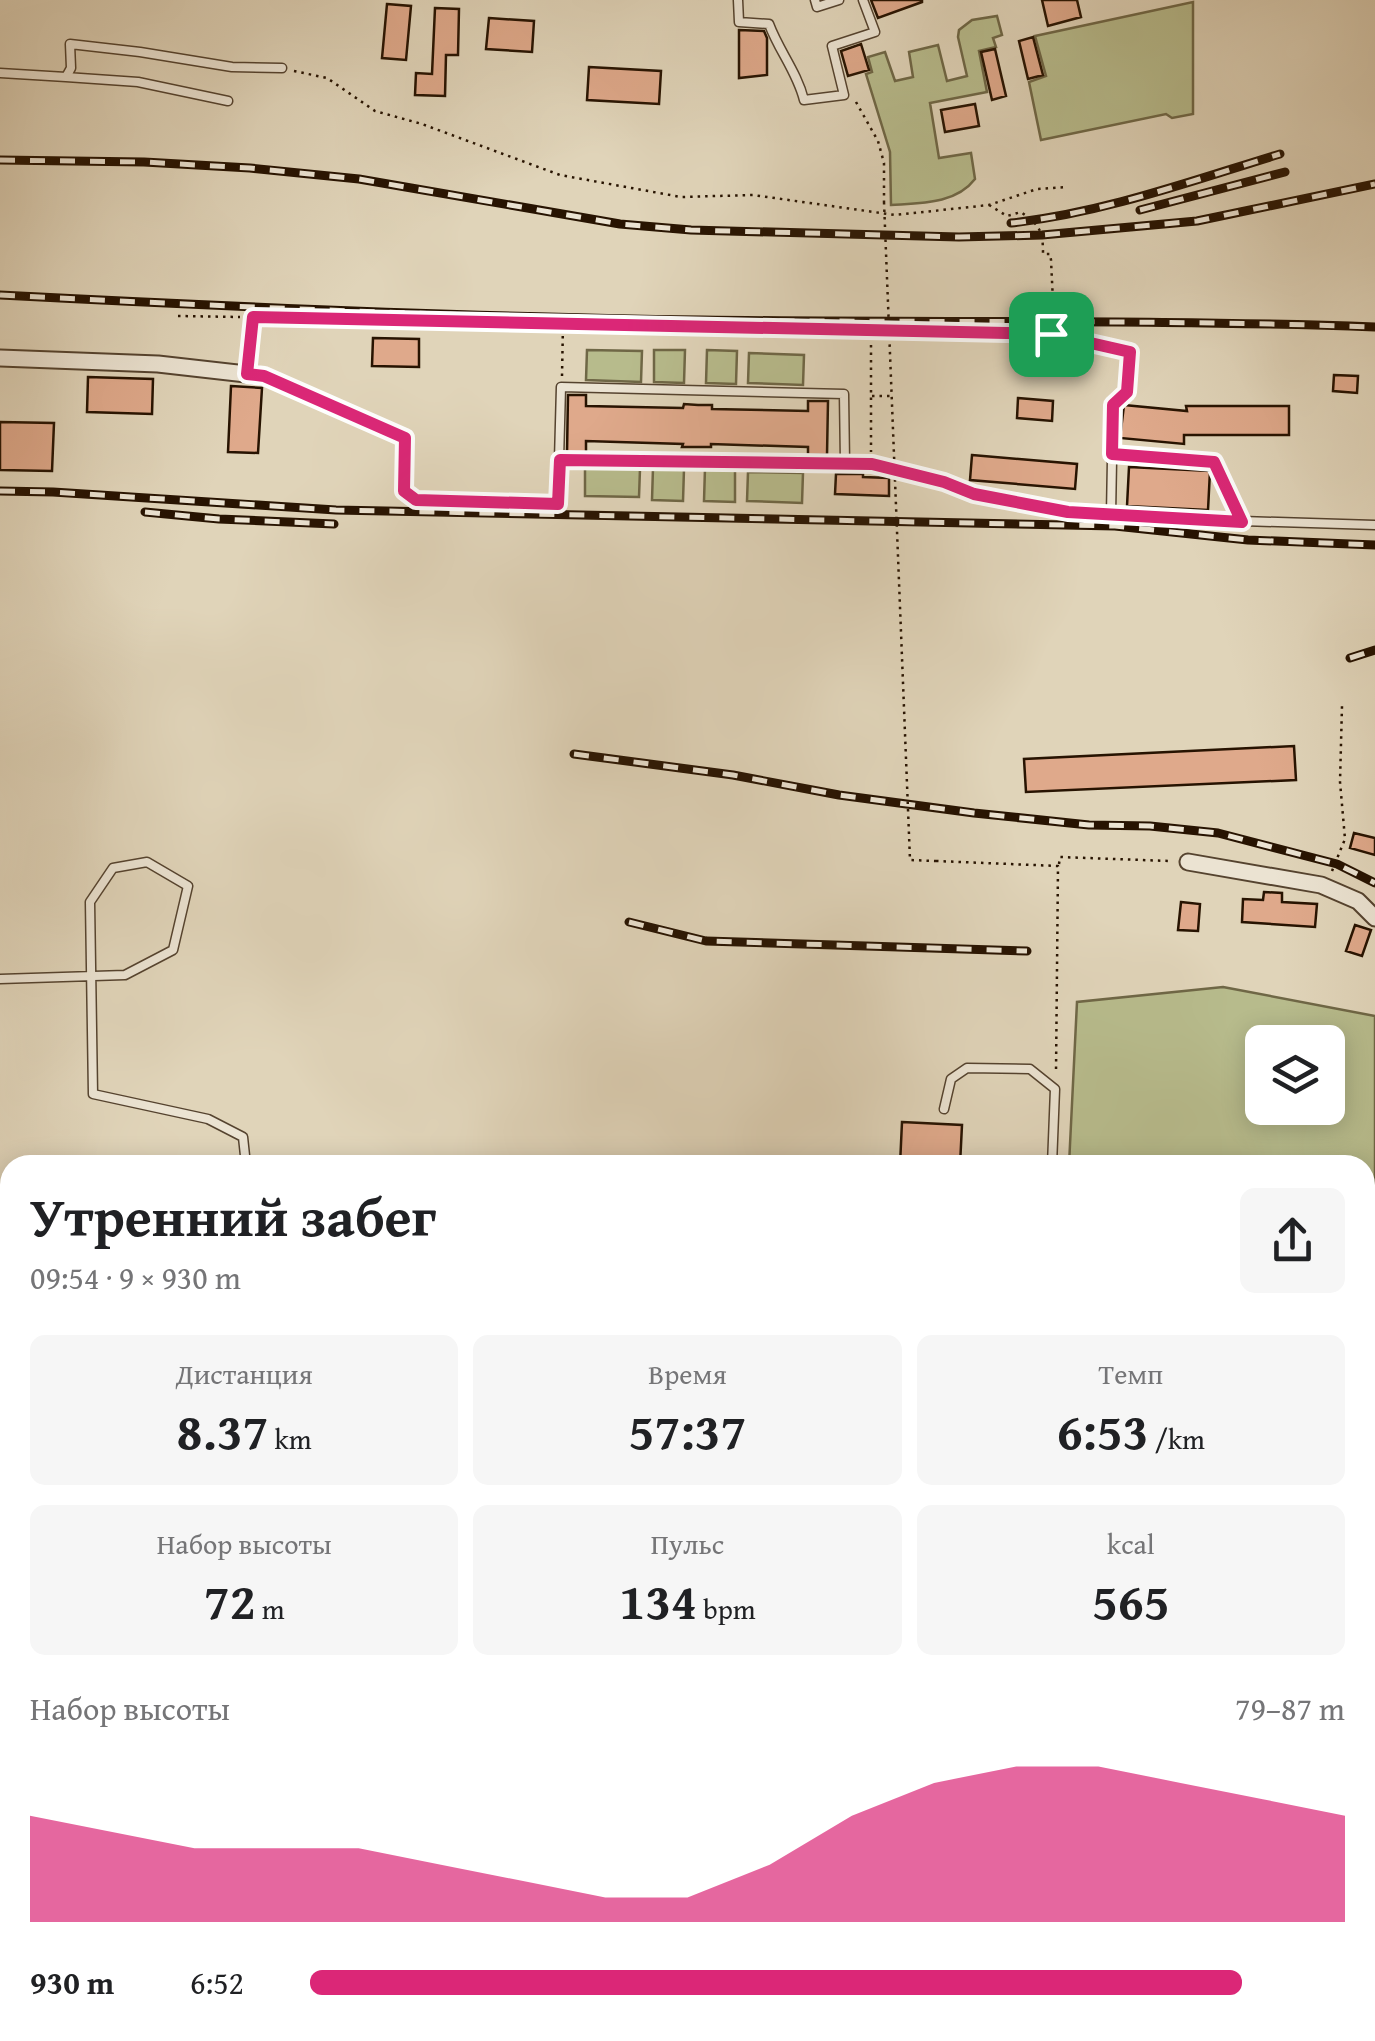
<!DOCTYPE html>
<html lang="ru">
<meta charset="utf-8">
<style>
body{margin:0;font-family:"Gentium Book Plus",serif;background:#f6f6f6;color:#202124;height:100vh;display:flex;flex-direction:column;font-size:38px;white-space:nowrap}
*{box-sizing:border-box;margin:0}
p{font-size:32px;color:#757577}
.icon{flex:none;width:55px;height:55px;fill:none;stroke:currentColor;stroke-width:2;stroke-linecap:round;stroke-linejoin:round}
.map{position:relative;flex:1;overflow:hidden}
.sheet{position:absolute;left:0px;top:1155px;width:1375px;height:888px;display:flex;flex-direction:column;background:#fff;border-radius:30px 30px 0 0;box-shadow:0 5px 25px #0003}
.sheet>*{flex:none}
.controls{position:absolute;left:1245px;top:1025px;display:grid;gap:20px}
.controls a{display:grid;place-items:center;width:100px;height:100px;border-radius:15px;background:#fff;box-shadow:0 5px 25px #0003;font-size:50px}
.pin{position:absolute;display:grid;place-items:center;width:85px;height:85px;color:#fff;margin:-42px;border-radius:20px;box-shadow:0 5px 15px #0006}
.round{display:grid;place-items:center;flex:none;width:105px;height:105px;border-radius:15px;background:#f6f6f6}
.overview{display:flex;align-items:center;justify-content:space-between;height:170px;padding:0 30px}
h1{font-size:55px;font-weight:600;line-height:75px}
.figures{display:grid;grid-template-columns:repeat(3,1fr);gap:15px;height:170px;padding:10px 30px}
.figures div{display:grid;align-content:center;border-radius:15px;background:#f6f6f6;text-align:center}
.figures b{font-size:50px;font-weight:600}
.figures small{font-size:28px;font-weight:400}
.figures p{font-size:28px}
.chart{height:280px;padding:20px 30px}
.chart p{display:flex;justify-content:space-between}
.chart svg{width:100%;height:180px;margin-top:10px;fill:#db2777;opacity:.7}
ul{padding:0 30px;list-style:none;font-size:32px}
li{display:grid;grid-template-columns:160px 120px 1fr;align-items:center;height:75px}
li i{height:25px;border-radius:12px;background:#db2777}
.map>svg:first-child{display:block}
.green{fill:#b7bb8c;stroke:#6f6746;stroke-width:2.5;fill-rule:evenodd}
.building{fill:#dfa98b;stroke:#271301;stroke-width:2.5}
.lines{fill:none;stroke-linecap:round;stroke-linejoin:round}
.lane-casing{stroke:#55432f;stroke-width:11}
.street-casing{stroke:#55432f;stroke-width:19}
.secondary-casing{stroke:#271301;stroke-width:24}
.path{stroke:#271301;stroke-width:2.5;stroke-dasharray:2.5 5;stroke-linecap:butt}
.lane{stroke:#ebe3d2;stroke-width:8}
.street{stroke:#ebe3d2;stroke-width:15}
.secondary{stroke:#ebe3d2;stroke-width:20}
.rail-casing{stroke:#271301;stroke-width:9}
.rail{stroke:#ebe3d2;stroke-width:5;stroke-dasharray:15;stroke-linecap:butt}
.path-bridge{stroke:#271301;stroke-width:2.5;stroke-dasharray:2.5 5;stroke-linecap:butt}
.route-casing{stroke:#fff;stroke-width:20}
.route{stroke:#db2777;stroke-width:12}
</style>
<div class="map">
<svg width="1375" height="2041" viewBox="0 0 1375 2041">
<rect width="100%" height="100%" fill="#e0d4b9"/>
<filter id="stains"><feTurbulence type="fractalNoise" baseFrequency=".002" numOctaves="4"/><feColorMatrix values="0 0 0 0 .2 0 0 0 0 .09 0 0 0 0 .02 0 0 0 .5 -.17"/></filter>
<radialGradient id="worn" r=".72"><stop offset=".6" stop-color="#630" stop-opacity="0"/><stop offset="1" stop-color="#630" stop-opacity=".3"/></radialGradient>
<path class="green" d="M1193,2V114L1172,118L1166,114L1041,140L1029,82L1046,76L1035,36Z
M997,16L1002,35L993,38L996,47L979,51L987,92L930,103L939,158L971,153L975,179C956,204 921,203 891,205L890,152L866,74L872,72L868,57L885,52L895,81L913,77L909,52L938,45L947,81L967,76L958,37L959,30L972,20Z
M587,350L642,351L641,382L586,380Z
M654,350H685L684,383L654,382Z
M707,350L737,351L736,384L706,383Z
M749,353L804,355L803,385L748,383Z
M585,468L640,469L639,497L585,496Z
M653,468L684,469L683,501L652,500Z
M705,468L735,469V502L704,501Z
M748,472L803,473L802,503L747,501Z
M1223,987L1375,1016V1415L1365,1431V1165H1069L1077,1002ZM1262,1042H1328V1108H1262Z"/>
<path class="building" d="M871,0H922V2L878,18Z
M1042,0H1077L1081,17L1048,26Z
M387,4L411,6L406,60L382,58Z
M435,8L459,9L458,55H446L445,96L415,95L416,73L432,74Z
M489,18L534,21L532,52L486,49Z
M739,30L764,31L767,38V75L739,78Z
M1033,37L1043,75L1028,79L1019,41Z
M861,44L869,70L848,76L841,51Z
M995,49L1006,96L992,100L981,52Z
M589,67L661,71L659,104L587,100Z
M975,104L979,126L945,132L941,110Z
M373,338L419,339V367L372,366Z
M1334,375L1358,376L1357,393L1333,391Z
M88,377L153,379L152,414L87,412Z
M231,386L262,388L258,453L228,452Z
M568,395H586V406L683,408L684,404L698,405H712V409L808,411V401H828L827,455H808V447L711,444V447H682L683,444L586,441V453H567Z
M1018,398L1053,401L1052,421L1017,418Z
M1124,405L1187,411L1186,406H1289V435H1184V444L1120,438Z
M0,422L54,423L52,471L0,470Z
M972,455L1077,464L1075,489L970,480Z
M1129,467L1210,471L1208,510L1127,506Z
M836,474H863V477L889,478V496L835,494Z
M1294,746L1296,780L1026,792L1024,759Z
M1354,833L1375,838V855L1350,848Z
M1264,892L1282,893V902L1317,904L1315,927L1242,922L1243,899L1263,900Z
M1181,902L1200,904L1198,931L1178,930Z
M1355,925L1371,930L1362,956L1346,951Z
M902,1122L962,1125L960,1165H900Z"/>
<g class="lines">
<defs>
<path id="lane" d="M738,0L739,22L769,24C779,51 797,72 804,100L844,95L832,46L875,32L863,0
M815,0L817,7L839,0
M0,73L66,77L71,68L70,44L140,52L232,67L282,68
M66,77L138,82L228,101
M1051,334L1130,352L1127,392L1113,405L1111,515
M247,374L253,317
M264,376L405,438L404,491L416,500L558,504L559,460L872,463L944,482L974,494L1068,512L1242,521L1375,525
M1112,455L1214,463L1242,521
M559,460L561,387L844,394L845,463
M0,979L125,975L173,950L188,886L147,862L113,868L90,902L93,1094L208,1119L243,1137L246,1165
M944,1109L951,1079L967,1068L1030,1069L1055,1089L1052,1165
M1365,1782L1375,1772
M1045,2032L1079,2041"/>
<path id="street" d="M0,358L158,364L264,376
M1188,862L1321,885L1358,901L1375,918
M1365,1449L1375,1433
M1365,1489L1375,1494
M305,2041L307,2032
M540,2041L543,2032
M763,2041L765,2032"/>
<path id="secondary" d="M1365,1570H1375
M0,1614L10,1609
M0,1764L10,1768
M655,2032L679,2041"/>
</defs>
<use href="#lane" class="lane-casing"/>
<use href="#street" class="street-casing"/>
<use href="#secondary" class="secondary-casing"/>
<path class="path" d="M294,71L327,78L375,111L422,124L560,175L681,197L753,195L895,215L989,205L1037,189L1067,187
M856,102L878,141L884,163V202
M989,205L1007,216L1021,212C1040,226 1043,230 1043,254H1050L1051,260L1054,322
M178,316L240,317
M263,318L1040,333
M871,330V452
M562,376L563,324
M872,396H892
M936,861L1058,866L1056,1072
M1059,864L1060,857L1169,861
M1332,871L1345,839L1340,782L1342,706"/>
<use href="#lane" class="lane"/>
<use href="#street" class="street"/>
<use href="#secondary" class="secondary"/>
<defs>
<path id="rail" d="M0,160L144,162L250,168L359,179L620,224L691,230L959,237L1042,235L1197,221L1375,184
M1140,210L1285,172
M1011,223C1103,213 1191,181 1280,154
M0,295C234,307 468,317 702,320C927,323 1151,319 1375,327
M0,491L53,492L336,510L1115,526L1248,540L1375,545
M145,512L219,519L334,524
M1350,658L1375,650
M574,754L733,775L839,795L974,813L1089,825L1150,826L1218,833L1337,864L1375,883
M629,922L706,941L1027,951
M0,1273L10,1274"/>
</defs>
<use href="#rail" class="rail-casing"/>
<use href="#rail" class="rail"/>
<path class="path-bridge" d="M884,202L910,860L936,861"/>
</g>
<g class="lines">
<defs>
<path id="route" d="M253,317L1051,334L1130,352L1127,392L1113,405L1112,454L1214,462L1242,522L1068,512L974,494L944,482L872,464L560,460L558,504L416,500L404,491L405,438L264,376L247,374Z"/>
</defs>
<use href="#route" class="route-casing"/>
<use href="#route" class="route"/>
</g>
<rect width="100%" height="100%" filter="url(#stains)"/>
<rect width="100%" height="100%" fill="url(#worn)"/>
</svg>
<div class="controls">
<a><svg class="icon" aria-label="layers" viewBox="0 0 24 24"><path d="M12 4l9 5-9 5-9-5zM3 14l9 5 9-5"/></svg></a>
</div>
<div class="pin" style="left:1051px;top:334px;background:#1e9e55"><svg class="icon" aria-label="arrive" viewBox="0 0 24 24"><path d="M6 21V4h12l-3 4 3 4H6"/></svg></div>
<section class="sheet">
<div class="overview"><div><h1>Утренний забег</h1><p>09:54 · 9 × 930 m</p></div><a class="round"><svg class="icon" aria-label="share" viewBox="0 0 24 24"><path d="M12 15V3M7 8l5-5 5 5M5 13v7h14v-7"/></svg></a></div>
<div class="figures">
<div><p>Дистанция</p><b>8.37<small> km</small></b></div>
<div><p>Время</p><b>57:37</b></div>
<div><p>Темп</p><b>6:53<small> /km</small></b></div>
</div>
<div class="figures">
<div><p>Набор высоты</p><b>72<small> m</small></b></div>
<div><p>Пульс</p><b>134<small> bpm</small></b></div>
<div><p>kcal</p><b>565</b></div>
</div>
<div class="chart"><p><span>Набор высоты</span>79–87 m</p>
<svg viewBox="0 0 160 44" preserveAspectRatio="none"><path d="M0 44V18L10 22L20 26L30 26L40 26L50 30L60 34L70 38L80 38L90 30L100 18L110 10L120 6L130 6L140 10L150 14L160 18V44z"/></svg>
</div>
<ul>
<li><b>930 m</b>6:52<i style="width:90%"></i></li>
</ul>
</section>
</div>
